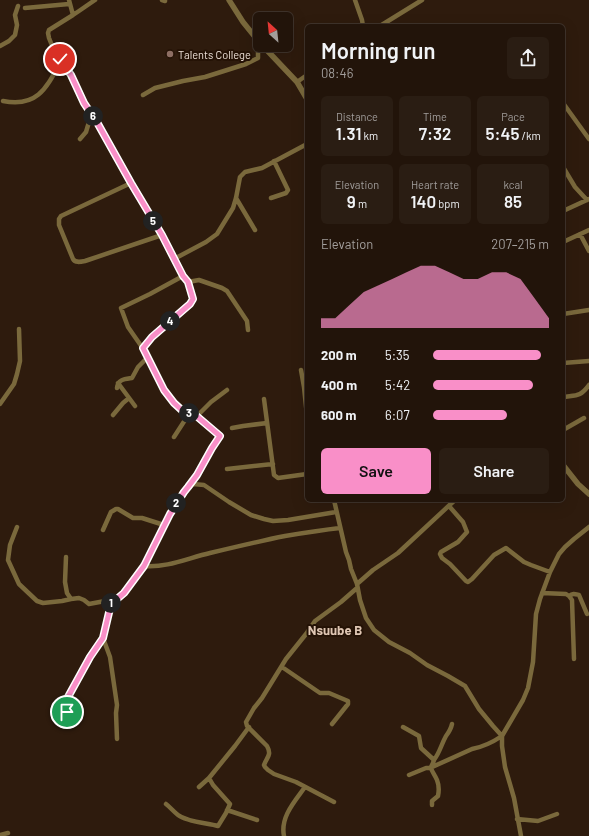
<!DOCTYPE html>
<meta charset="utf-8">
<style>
body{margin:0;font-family:Barlow,sans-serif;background:#2a1d13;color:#f1f3f6;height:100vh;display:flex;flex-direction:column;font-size:15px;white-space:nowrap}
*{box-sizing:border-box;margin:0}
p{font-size:13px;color:#a29e9c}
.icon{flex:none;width:22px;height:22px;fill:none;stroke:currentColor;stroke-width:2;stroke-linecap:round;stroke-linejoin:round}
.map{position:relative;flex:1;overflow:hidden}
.details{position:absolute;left:305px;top:24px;width:260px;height:478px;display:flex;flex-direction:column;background:#22140a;border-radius:6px;box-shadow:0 4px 16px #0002,0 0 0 1px #3f332b}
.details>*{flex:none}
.needle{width:26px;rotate:333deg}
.controls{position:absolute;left:253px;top:12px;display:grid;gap:8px}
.controls a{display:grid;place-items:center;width:40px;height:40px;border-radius:6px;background:#22140a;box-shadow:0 4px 16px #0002,0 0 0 1px #3f332b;font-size:20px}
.pin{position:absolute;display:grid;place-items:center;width:34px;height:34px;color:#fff;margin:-17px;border:2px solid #fff;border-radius:50%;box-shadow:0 1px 4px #0007}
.km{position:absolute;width:20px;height:20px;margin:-10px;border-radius:50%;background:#222;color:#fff;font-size:11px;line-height:20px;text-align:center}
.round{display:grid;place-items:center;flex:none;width:42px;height:42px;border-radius:6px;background:#2a1d13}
.head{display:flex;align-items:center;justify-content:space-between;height:68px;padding:0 16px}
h1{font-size:22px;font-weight:600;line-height:30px}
.metrics{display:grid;grid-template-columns:repeat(3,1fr);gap:6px;height:68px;padding:4px 16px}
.metrics div{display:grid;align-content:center;border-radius:6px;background:#2a1d13;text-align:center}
.metrics b{font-size:17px;font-weight:600}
.metrics small{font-size:11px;font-weight:400}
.metrics p{font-size:11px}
.chart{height:112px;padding:8px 16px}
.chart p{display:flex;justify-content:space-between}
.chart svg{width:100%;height:72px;margin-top:4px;fill:#f98fc8;opacity:.7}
.button{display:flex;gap:8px;margin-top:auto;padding:8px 16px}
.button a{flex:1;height:46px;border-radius:6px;background:#f98fc8;color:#111;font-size:16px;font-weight:600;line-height:46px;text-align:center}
.button a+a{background:#2a1d13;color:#f1f3f6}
ul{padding:0 16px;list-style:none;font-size:13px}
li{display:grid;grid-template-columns:64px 48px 1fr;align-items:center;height:30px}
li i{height:10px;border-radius:5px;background:#f98fc8}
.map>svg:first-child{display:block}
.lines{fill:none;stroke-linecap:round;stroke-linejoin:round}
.minor{stroke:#7a693c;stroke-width:4.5}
.tertiary{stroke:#7a693c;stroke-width:5.5}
.route-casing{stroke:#fff;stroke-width:8}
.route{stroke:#f98fc8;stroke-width:5}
.education-dot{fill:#8d6e63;stroke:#241205;stroke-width:1.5}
.labels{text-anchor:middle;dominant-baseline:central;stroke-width:4;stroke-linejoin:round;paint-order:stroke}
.poi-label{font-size:11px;fill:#ede0d7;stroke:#241205;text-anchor:start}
.quarter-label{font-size:13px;font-weight:bold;fill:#dfc6b3;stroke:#241205}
</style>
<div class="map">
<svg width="589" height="836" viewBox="0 0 589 836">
<rect width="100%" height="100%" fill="#2e1b0d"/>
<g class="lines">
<path class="minor" d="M69,0L73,15L49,30L48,33L49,38L53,48L60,59L71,75L84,103L98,124L131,183L162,235L183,276L188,282L193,299L190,304L152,337L143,348
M162,0L165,1
M355,0L362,20L363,26
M25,8L69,4
M73,15L79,11L95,0
M380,26L422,0
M0,46L9,41L15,35L17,25L15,15L18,6
M297,82L307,75
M143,95L155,88L183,81L205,77L224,71L246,64L258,58V40
M3,101C38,108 47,87 61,61
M563,103L589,139
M80,139L86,132L89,122L94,117
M563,167L575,187L587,200
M131,183L61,216L59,219V225L73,259C75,263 80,262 85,261L162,235
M236,198L255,230
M271,198L286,193L288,190L274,161
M563,211L589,199
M580,234L589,251
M563,242L589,230
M174,259L206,242L217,234L233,208L236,198L240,177L245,172L262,168L307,144
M183,276L150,294L121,308L128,327L144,350L164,390L174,403L186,414
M188,282L199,280L222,288L227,291L247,321L248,330
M563,314L589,310
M563,363L589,361
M301,370L304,387L307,416
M118,383L135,406
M117,388C118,379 125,379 132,378L138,367L148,357
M563,397C577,395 580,397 589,385
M264,399L274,475L278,478L307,474
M0,404L14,384L17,374L20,361L19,329
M186,414L193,413L220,436L217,441L203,465L189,485
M113,415L123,403L129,398
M197,416L211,402L227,390
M232,428L243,426L267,423
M563,430L584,418
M174,437L185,420L186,414
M227,469L273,464
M334,500L346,552L349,560L351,569L357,584L360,600L366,618L374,630L389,642L410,653L427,665L448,676L465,686L479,709L493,726L502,736C493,742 483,747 472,749L430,768H426L409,775
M449,506L463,522L467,532L458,542L441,552L440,554L442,558L450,564L466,581L468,582L472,579L494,555L506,548L524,562L531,565L550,572
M17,527L10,545L8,560L19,584L37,601L43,603L62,601L71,599L79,598L84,600L89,604L105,601L111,600L112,602
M103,530L111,512L116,509H118L133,518H142L164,525
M66,557L65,582L67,593L71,599
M144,566C167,568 188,558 210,553C235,547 260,541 285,536C303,533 322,530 340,528
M357,584L373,570L398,553L455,500
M542,593L566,594L569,596L572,600L574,659
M569,596C573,593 575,594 579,595L587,614
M103,638L110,657L117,705L116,713L117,739
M282,667L320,693H329L348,701V704L332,724
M67,712L65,704L67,697L90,657L103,638L108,613L111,604L112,602L117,599L124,593L144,566L169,514L184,492L189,487L193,484L204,485L229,502L251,515L264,519L273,521L288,520L336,512
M57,714L62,707L65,704
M403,727L419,736L421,748L434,760L433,763L431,767
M434,760C440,752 441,745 446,736C449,732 451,729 452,724
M431,768C432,772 435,775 437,780C439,785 439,791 438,796L432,801V805
M209,778L235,746L249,727
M334,802L296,782L274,774L268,770L265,767L264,765C267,757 272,755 267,746L247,726L246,722L254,708L262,698L286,659L306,634L315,621L341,602L357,588
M166,804C170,807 174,812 178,815C187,822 207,823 218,826L226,813L230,804L213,785L209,778L199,787
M227,810L257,820
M517,819L538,821L557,814
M0,835L8,833
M284,836C280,817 295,801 305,787
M521,836L514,798L505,767L502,746V736L523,700L528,688L533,662L536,614L540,599L550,572L559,554L565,547L574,539L589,527"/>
<path class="tertiary" d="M229,0L243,22L260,43
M262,45L297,82L307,99
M563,465L578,484L589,494"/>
</g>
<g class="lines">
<defs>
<path id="route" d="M60,59L71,75L84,103L98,124L131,183L162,235L183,276L188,282L193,299L190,304L152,337L143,348L164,390L174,403L186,414L193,413L220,436L212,448L197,475L188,487L184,492L170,514L144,566L124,593L117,599L112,602L111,604L103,638L90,657L68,697L65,704L67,712"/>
</defs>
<use href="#route" class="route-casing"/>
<use href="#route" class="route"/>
</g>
<circle class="education-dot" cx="170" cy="54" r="4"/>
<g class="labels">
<g class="poi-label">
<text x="178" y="54">Talents College</text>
</g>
<g class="quarter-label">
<text x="335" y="630">Nsuube B</text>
</g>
</g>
</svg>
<div class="controls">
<a><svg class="needle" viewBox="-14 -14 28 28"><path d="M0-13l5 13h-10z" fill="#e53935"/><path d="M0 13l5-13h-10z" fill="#a29e9c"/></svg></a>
</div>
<div class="pin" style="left:67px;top:712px;background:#1e9e55"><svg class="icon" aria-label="arrive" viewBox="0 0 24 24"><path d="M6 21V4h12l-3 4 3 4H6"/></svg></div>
<div class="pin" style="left:60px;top:59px;background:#d93025"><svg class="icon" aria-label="check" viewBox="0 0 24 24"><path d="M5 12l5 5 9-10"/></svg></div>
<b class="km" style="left:111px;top:603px">1</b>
<b class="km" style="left:176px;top:503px">2</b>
<b class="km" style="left:189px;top:413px">3</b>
<b class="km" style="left:170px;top:321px">4</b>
<b class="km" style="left:153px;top:221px">5</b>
<b class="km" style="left:93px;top:116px">6</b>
<section class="details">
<div class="head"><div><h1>Morning run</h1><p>08:46</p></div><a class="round"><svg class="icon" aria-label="share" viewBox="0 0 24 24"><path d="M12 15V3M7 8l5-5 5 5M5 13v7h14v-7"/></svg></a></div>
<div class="metrics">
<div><p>Distance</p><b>1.31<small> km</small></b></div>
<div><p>Time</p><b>7:32</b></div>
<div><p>Pace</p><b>5:45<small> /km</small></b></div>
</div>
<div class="metrics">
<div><p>Elevation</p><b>9<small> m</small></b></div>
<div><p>Heart rate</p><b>140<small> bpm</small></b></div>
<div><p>kcal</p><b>85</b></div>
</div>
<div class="chart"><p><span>Elevation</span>207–215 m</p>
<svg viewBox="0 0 160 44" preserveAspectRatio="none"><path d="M0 44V38L10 38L20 30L30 22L40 18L50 14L60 10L70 6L80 6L90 10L100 14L110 14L120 10L130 10L140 14L150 26L160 38V44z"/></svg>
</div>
<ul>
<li><b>200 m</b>5:35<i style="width:93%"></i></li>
<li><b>400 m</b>5:42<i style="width:86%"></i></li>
<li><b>600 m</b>6:07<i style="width:64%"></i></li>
</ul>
<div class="button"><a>Save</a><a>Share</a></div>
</section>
</div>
